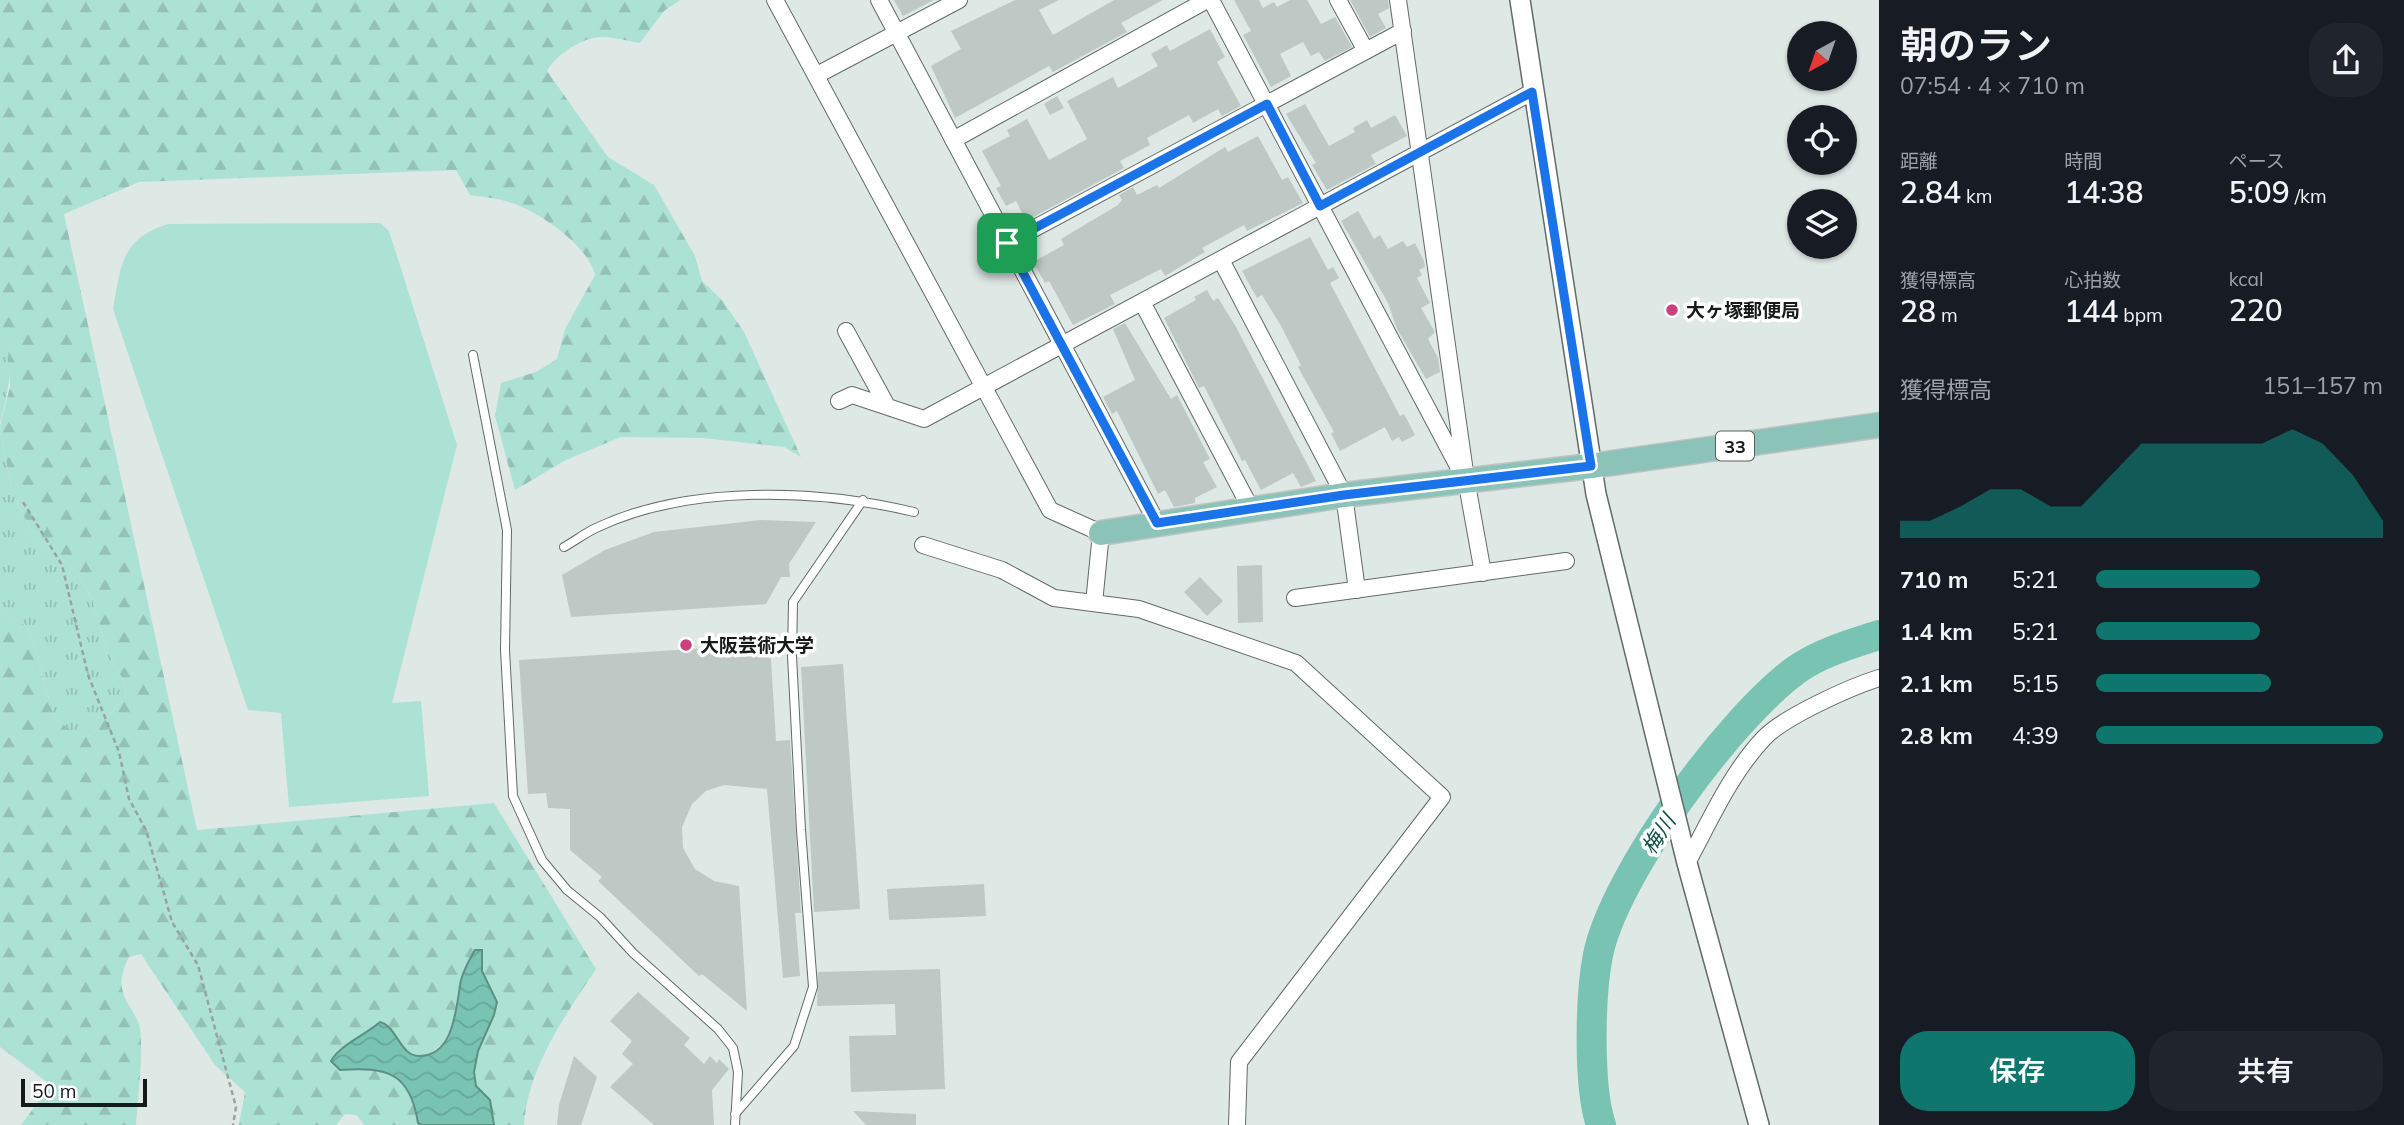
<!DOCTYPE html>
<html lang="ja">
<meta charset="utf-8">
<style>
body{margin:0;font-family:Mulish,"Noto Sans JP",sans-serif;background:#20242c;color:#f1f3f6;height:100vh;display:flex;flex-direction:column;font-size:26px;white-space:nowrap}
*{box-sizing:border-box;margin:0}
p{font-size:23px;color:#9ea1a6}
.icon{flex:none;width:38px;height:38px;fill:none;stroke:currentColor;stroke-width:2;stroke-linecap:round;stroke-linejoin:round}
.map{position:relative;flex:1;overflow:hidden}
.details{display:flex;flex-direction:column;background:#171b24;width:525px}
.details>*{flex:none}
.needle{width:46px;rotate:220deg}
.buttons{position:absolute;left:1787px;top:21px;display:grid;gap:14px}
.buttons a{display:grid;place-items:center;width:70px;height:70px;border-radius:50%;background:#171b24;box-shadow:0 2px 5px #0004;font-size:35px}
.scale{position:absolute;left:21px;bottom:18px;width:126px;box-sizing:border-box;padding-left:7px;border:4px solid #161a19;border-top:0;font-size:19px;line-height:24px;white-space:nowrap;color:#161a19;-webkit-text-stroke:5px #fff;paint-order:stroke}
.pin{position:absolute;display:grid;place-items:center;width:60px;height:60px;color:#fff;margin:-30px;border-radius:14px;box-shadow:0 4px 10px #0006}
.round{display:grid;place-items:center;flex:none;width:74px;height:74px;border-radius:28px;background:#20242c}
.summary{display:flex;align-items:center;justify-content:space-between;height:119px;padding:0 21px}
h1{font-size:38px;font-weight:600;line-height:52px}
.metrics{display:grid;grid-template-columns:repeat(3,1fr);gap:10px;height:119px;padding:7px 21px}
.metrics div{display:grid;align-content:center}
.metrics b{font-size:30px;font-weight:600}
.metrics small{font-size:19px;font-weight:400}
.metrics p{font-size:19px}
.chart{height:196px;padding:14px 21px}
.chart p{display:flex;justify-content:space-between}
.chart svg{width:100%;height:126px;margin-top:7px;fill:#0f766e;opacity:.7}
.action{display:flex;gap:14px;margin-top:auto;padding:14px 21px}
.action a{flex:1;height:80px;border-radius:28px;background:#0f766e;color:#fff;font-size:28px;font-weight:600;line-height:80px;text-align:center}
.action a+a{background:#20242c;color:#f1f3f6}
ul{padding:0 21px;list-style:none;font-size:23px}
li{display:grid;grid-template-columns:112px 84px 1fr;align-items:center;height:52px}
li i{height:18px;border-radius:9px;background:#0f766e}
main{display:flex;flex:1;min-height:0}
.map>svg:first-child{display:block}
.grass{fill:url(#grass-tufts)}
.forest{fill:url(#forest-firs)}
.park{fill:#ace2d4}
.water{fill:url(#water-waves);stroke:#5b9083;stroke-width:2}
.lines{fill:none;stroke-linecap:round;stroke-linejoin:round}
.river{stroke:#78c3b1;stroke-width:30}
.building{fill:#bec8c5}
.service-casing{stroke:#626b68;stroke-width:10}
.minor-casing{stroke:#626b68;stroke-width:18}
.tertiary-casing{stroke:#626b68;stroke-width:22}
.primary-casing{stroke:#c2c3c3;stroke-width:27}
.path{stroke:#9aa2a0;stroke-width:2.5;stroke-dasharray:5 3.5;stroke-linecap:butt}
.service{stroke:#fff;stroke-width:8}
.minor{stroke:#fff;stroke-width:16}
.tertiary{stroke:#fff;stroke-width:19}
.primary{stroke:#8bc3b8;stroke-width:24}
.route-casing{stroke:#fff;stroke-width:14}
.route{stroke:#1a73e8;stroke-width:9}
.poi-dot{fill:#ca417d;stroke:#fff;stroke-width:2.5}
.labels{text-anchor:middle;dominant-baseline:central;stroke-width:7;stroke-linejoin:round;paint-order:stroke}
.shield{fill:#fff;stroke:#5c5f5e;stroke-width:2}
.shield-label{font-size:18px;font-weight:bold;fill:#161a19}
.poi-label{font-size:19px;font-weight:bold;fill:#161a19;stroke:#fff;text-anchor:start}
.water-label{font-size:21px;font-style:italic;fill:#0d4e42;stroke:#fff}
</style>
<main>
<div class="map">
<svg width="1879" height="1125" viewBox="0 0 1879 1125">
<defs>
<pattern id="grass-tufts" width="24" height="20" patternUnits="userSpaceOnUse" patternTransform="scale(1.75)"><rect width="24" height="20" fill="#ace2d4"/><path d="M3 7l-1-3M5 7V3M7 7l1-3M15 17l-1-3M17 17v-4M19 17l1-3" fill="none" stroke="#93c1b5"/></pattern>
<pattern id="forest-firs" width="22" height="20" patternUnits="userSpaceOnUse" patternTransform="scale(1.75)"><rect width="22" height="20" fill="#ace2d4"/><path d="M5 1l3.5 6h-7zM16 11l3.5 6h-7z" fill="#93c1b5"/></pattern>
<pattern id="water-waves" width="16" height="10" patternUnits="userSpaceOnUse" patternTransform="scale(1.75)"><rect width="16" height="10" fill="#78c3b1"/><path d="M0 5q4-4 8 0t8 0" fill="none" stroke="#67a798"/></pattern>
</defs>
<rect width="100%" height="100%" fill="#dee8e5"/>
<path class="grass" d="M0,345H8C13,373 7,397 0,423Z
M0,426L12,492L30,528L78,575L92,598L106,649L126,685L125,698L90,736L76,733L55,719L29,629L0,605Z"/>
<path class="forest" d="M0,0H680L664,11L640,43C628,41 614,37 602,37C582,37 556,55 547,71L608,157L654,185L695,256L702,281L722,300L744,332L801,457L784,447L703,438L621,437L566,460L515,490L495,416L501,383L536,372L557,359L565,329L595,275C589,246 537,210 509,202C497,198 483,197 470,195L456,170L139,182L64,214L197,830L494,803L596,969C565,1016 528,1067 524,1125H494L490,1100L476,1086L474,1072L478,1051L494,1015L496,1002L482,970V951C476,959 467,968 463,977C451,1000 463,1016 442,1043C437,1049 428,1056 420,1056C400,1055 397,1027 380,1022L360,1039L337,1050L340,1070C387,1067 410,1072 418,1123L422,1125H364L357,1115L345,1114L336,1125H239L245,1092L215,1065L141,954L129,957C107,1000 141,1005 141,1038C142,1067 138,1096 136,1125H21L51,1085L0,1047V605L29,629L55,719L76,733L90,736L125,698L126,685L106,649L92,598L78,575L30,528L12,492L0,426L10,387L8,346L0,345Z"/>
<path class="park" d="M380,223L389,231L457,445L392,703L421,701L429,796L289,807L281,713L248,710L113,309C121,265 121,239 168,224Z"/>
<path class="water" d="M475,950H482V971L497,1002L494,1015L478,1051L474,1072L476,1086L490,1100L494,1125H422L418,1123C410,1072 387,1067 340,1070L331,1061C341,1044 364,1036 380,1022C397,1026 400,1057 420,1056C456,1055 456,1003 461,980C464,970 469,960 475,950Z"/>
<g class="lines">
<path class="river" d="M1601,1125C1588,1087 1590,995 1598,955C1614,875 1730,718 1796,670C1820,653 1851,644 1879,635"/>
</g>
<path class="building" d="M894,0H934L903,16Z
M1015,0H1059L1039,10L1053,35L1114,0H1163L1121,23L1127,32L1053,72L1049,66L955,118L931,66L961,49L951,31Z
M1234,0H1259L1263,8L1274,2L1277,7L1290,0H1307L1321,24L1335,17L1352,47L1325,61L1319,52L1311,56L1303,42L1280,54L1291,76L1271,87L1243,35L1251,31Z
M1350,0H1388L1389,8L1378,14L1386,28L1370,37Z
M1210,29L1225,57L1217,62L1241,106L1222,116L1218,109L1193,123L1189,115L1147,138L1150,145L1120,161L1124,168L1026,221L1016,201L1006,206L996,188L1001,186L982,151L1010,136L1007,130L1027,119L1049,160L1087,139L1067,101L1113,77L1118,88L1158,66L1151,54L1167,45L1170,51Z
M1057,96L1064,108L1050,115L1044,104Z
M1305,104L1329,146L1355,132L1353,128L1367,120L1371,128L1395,115L1407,136L1371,155L1376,164L1327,190L1312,165L1316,163L1286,114Z
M1258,136L1282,180L1288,177L1303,203L1247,231L1244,225L1202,248L1205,252L1165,276L1161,269L1110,295L1115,304L1073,325L1049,281L1045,283L1033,262L1064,245L1061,239L1118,205L1122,200L1119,195L1133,187L1137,195L1157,185L1159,188L1225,147L1228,152Z
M1358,211L1374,239L1380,235L1388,249L1403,241L1407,247L1415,243L1424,261L1425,267L1419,270L1422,275L1417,278L1430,303L1421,308L1435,332L1428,339L1438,358L1440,372L1426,379L1397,329L1388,303L1341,221Z
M1310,237L1328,270L1333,267L1339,278L1330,283L1400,416L1404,414L1415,435L1402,442L1399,437L1392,441L1385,427L1340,451L1331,433L1334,432L1298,367L1301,365L1281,326L1262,295L1257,298L1242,271Z
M1207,290L1213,301L1218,298L1236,327L1316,481L1301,487L1293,473L1261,490L1245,460L1242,461L1204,386L1199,388L1164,318L1196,300L1194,297Z
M1125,323L1171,399L1177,395L1210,459L1203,462L1217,487L1195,498V503L1174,507L1165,490L1158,494L1117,411L1112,414L1103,397L1135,380L1113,329Z
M761,520L816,522L789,564L790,577H781L766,604L571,617L562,575L605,550L654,532Z
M1262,565L1263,622L1238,623L1237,566Z
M1200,577L1223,601L1207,616L1184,592Z
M770,644L776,741L790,740L801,913H795L800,976L783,978L767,789L724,785L706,791L692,804L682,827L683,848L695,869L714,881L739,886L747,1011L702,974L699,976L598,881L602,877L570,850V809L548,808L546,793L528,794L519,660Z
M843,664L860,909L814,912L801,667Z
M984,884L986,916L889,920L887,889Z
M940,969L945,1089L851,1092L849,1036L896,1035L895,1004L817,1006L818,972Z
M638,992L690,1038L684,1045L704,1064L710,1056L717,1063L719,1059L729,1069L712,1090L714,1125H654L610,1087L633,1064L622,1054L632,1041L610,1021Z
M574,1056L597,1077L581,1125H557L559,1105Z
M853,1111L916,1114V1125H866Z"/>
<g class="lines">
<defs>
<path id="service" d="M473,355L507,530L505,650L513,796L542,860L567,890L600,917L633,953L718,1029L733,1048L738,1072L735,1125
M564,547C575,541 585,533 596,528C688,484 818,489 914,512
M735,1114L794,1046L813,987L801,830L792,656L793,602L863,500"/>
<path id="minor" d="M775,0L1050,510L1101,533L1094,603
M879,0L1157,523
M1211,0L1459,468
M1338,0L1366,51
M1398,0L1466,479L1483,573
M817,75L959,0
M953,140L1207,0
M1007,243L1403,31
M1221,260L1344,495L1357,590
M1142,302L1251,509
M846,331L887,406
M839,401L852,395L924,419L1532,92
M923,545L1002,570L1054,598L1139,609L1296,663L1442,797L1239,1062L1237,1125
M1295,598L1566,561
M1687,863C1710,821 1730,774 1764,738C1784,717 1850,687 1879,678"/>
<path id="tertiary" d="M1520,0L1596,494L1687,863L1759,1125"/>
<path id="primary" d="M1101,533L1344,495L1591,466L1879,425"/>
</defs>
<use href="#service" class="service-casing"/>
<use href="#minor" class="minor-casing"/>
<use href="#tertiary" class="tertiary-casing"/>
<use href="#primary" class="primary-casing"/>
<path class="path" d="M23,502L62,565L88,675L119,752L129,799L146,830L172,922L198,965L236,1107L233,1125"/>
<use href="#service" class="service"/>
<use href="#minor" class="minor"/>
<use href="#tertiary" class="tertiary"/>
<use href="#primary" class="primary"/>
</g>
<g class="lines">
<defs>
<path id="route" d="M1532,92L1591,466L1344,495L1157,523L1007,243L1267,104L1320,206Z"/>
</defs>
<use href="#route" class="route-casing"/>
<use href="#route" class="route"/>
</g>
<g class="poi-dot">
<circle cx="1672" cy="310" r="7"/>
<circle cx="686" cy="645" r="7"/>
</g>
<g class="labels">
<rect class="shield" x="1716" y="431.5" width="38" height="29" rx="5"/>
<g class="shield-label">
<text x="1735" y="446">33</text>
</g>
<g class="poi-label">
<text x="1686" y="310">大ヶ塚郵便局</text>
<text x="700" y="645">大阪芸術大学</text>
</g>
<g class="water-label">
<text transform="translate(1658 834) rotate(-57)">梅川</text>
</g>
</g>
</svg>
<div class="buttons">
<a><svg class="needle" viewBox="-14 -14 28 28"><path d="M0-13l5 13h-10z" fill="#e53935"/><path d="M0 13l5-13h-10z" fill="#9ea1a6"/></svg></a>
<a><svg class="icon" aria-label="locate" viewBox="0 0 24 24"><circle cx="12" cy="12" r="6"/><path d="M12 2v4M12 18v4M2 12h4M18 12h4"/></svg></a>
<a><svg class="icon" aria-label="layers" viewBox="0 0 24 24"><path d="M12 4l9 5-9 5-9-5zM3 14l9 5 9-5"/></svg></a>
</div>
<div class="scale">50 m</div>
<div class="pin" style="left:1007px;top:243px;background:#1e9e55"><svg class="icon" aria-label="arrive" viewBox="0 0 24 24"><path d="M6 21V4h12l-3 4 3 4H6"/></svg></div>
</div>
<section class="details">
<div class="summary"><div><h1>朝のラン</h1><p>07:54 · 4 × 710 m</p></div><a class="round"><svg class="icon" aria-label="share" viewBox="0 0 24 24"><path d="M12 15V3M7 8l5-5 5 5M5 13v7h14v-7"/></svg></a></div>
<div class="metrics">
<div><p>距離</p><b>2.84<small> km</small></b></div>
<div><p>時間</p><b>14:38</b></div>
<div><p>ペース</p><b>5:09<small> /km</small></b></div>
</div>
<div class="metrics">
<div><p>獲得標高</p><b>28<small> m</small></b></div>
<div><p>心拍数</p><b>144<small> bpm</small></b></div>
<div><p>kcal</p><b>220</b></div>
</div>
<div class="chart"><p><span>獲得標高</span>151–157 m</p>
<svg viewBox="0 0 160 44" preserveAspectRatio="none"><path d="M0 44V38L10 38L20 33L30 27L40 27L50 33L60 33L70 22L80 11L90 11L100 11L110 11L120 11L130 6L140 11L150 22L160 38V44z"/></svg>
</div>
<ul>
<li><b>710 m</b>5:21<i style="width:57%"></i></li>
<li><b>1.4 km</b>5:21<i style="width:57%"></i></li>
<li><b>2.1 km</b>5:15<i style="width:61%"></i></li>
<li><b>2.8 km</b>4:39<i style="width:100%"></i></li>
</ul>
<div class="action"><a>保存</a><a>共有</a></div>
</section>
</main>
